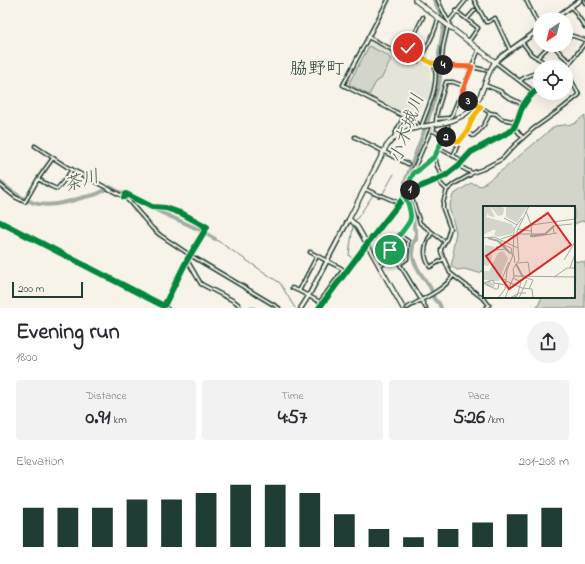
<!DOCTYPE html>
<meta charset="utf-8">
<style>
body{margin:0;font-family:"Indie Flower","Klee One",sans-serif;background:#f2f2f3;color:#2b2b33;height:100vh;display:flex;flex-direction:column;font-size:15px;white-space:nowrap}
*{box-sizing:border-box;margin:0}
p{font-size:13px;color:#7c7c81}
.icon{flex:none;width:22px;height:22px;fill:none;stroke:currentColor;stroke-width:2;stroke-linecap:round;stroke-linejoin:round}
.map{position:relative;height:308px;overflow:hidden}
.drawer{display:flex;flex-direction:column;background:#fff;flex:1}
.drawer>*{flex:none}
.needle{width:26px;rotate:215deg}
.buttons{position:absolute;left:533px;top:12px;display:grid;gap:8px}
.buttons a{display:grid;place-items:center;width:40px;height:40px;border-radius:50%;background:#fff;box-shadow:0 4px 16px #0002;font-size:20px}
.scale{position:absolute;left:12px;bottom:10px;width:71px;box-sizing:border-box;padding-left:4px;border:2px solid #1f3d34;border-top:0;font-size:11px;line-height:14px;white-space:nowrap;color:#1f3d34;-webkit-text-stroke:3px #f7f3e8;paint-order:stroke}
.pin{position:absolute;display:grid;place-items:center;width:34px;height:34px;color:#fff;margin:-17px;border:2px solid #fff;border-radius:50%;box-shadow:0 1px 4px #0007}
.km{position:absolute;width:20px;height:20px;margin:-10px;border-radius:50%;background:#222;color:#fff;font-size:11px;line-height:20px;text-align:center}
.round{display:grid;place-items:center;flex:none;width:42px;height:42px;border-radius:21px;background:#f2f2f3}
.headline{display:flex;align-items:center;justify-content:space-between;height:68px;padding:0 16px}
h1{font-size:22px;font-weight:700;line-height:30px}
.figures{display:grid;grid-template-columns:repeat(3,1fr);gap:6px;height:68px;padding:4px 16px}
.figures div{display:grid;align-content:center;border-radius:4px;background:#f2f2f3;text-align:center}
.figures b{font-size:20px;font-weight:700}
.figures small{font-size:11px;font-weight:400}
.figures p{font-size:11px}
.chart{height:112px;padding:8px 16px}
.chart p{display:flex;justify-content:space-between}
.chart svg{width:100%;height:72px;margin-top:4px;stroke:#1f3d34;stroke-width:6}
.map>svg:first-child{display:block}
.built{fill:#e5e4d9}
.green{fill:#d3d5ca;stroke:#79897f}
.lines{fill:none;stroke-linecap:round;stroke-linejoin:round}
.stream{stroke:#6f8077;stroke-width:1}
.river{stroke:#a4ada3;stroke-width:4}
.minor-casing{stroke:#1f3d34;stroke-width:5}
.secondary-casing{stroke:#1f3d34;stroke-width:6}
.trunk-casing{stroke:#1f3d34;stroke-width:6}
.minor{stroke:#f7f3e8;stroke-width:2}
.secondary{stroke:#f7f3e8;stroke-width:3}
.trunk{stroke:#f7f3e8;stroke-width:3.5}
.cycleway-casing{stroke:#f7f3e8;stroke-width:8}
.cycleway{stroke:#00873e;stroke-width:6}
.split-1-casing{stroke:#fff;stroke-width:8}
.split-2-casing{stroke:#fff;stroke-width:8}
.split-3-casing{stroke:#fff;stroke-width:8}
.split-4-casing{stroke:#fff;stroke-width:8}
.split-5-casing{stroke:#fff;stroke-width:8}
.split-1{stroke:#22a559;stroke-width:5}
.split-2{stroke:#22a559;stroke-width:5}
.split-3{stroke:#f5b400;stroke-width:5}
.split-4{stroke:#f0652b;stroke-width:5}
.split-5{stroke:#f5b400;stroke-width:5}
.labels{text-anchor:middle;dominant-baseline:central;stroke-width:4;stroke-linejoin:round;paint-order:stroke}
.neighbourhood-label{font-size:18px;fill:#1f3d34;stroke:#f7f3e8}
.water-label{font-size:18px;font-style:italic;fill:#405950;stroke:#f7f3e8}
.inset-river{fill:none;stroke:#a4ada3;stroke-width:2}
.inset-road{fill:none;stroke:#a1aaa0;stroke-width:1}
.view{fill:#d62828;fill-opacity:0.15;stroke:#d62828;stroke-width:2}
.inset-edge{fill:none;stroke:#1f3d34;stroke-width:2}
</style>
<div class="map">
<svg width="585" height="308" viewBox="0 0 585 308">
<rect width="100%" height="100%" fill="#f7f3e8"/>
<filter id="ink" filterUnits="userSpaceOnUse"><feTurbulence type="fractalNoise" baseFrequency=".025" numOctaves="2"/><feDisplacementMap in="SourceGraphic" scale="8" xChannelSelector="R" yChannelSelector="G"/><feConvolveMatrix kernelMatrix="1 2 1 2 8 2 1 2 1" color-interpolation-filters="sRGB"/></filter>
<g filter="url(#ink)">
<path class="built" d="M371,40L404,57L409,49L431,64L430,80L434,82L433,89L429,101L426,100L416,117L409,114L406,116L347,84Z"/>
<path class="green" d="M369,46L387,55L391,60L381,79L376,82L369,95L350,85L349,83Z
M585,115V222L582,221L574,224V207H484V270L479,273L464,269L457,270L451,266L454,254L453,248L456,232L449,207L453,195L471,183L481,186L505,168L555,126L574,124Z
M574,261L585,262V308H537L542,297H574Z"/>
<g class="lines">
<path class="stream" d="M382,195L394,174
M356,220L373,195L379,197
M215,239L280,283L295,308
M248,308L252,307L256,308
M316,308L318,307L353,260L352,259L349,255L353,226"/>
<path class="river" d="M434,0L443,18L444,24L439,53L440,78L439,84L427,123L405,182L413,215L414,228L416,231V240L414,241C408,260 420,272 430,287C434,294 431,299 439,303L441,308
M0,182C30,207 44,210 81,198C87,196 94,196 99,193C103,191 106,189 110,187L147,206L200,230L215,239"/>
<defs>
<path id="minor" d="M388,0L343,85L417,123L419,127
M438,0C441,7 446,18 450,23L449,26
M474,0L486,22H488L495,18L510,50
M526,0L540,28
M584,0L585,3
M571,6L585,27
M456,11L478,28L469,41
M467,19L475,10
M449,21L466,0
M566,36H573L585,40
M368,37L404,56L423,17
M522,42L531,54L542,61L545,67
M553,45L563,56L571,62
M408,47L431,63L455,67H472L489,71
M537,58L550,45
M418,61C426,48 435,34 438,19
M495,62L534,92
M443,65L442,59L443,47L448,25
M566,68L585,43
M520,81C525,75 534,75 540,71
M485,85L500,91L506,96L524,105
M490,113L496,114L502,119L517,122
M436,119L449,118L452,115L479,49
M436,122L437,112L446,82H453L464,86
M433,125L410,178L409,183V189L420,223L445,242
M421,127C428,107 440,85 434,63
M434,128L433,131L459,142
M515,128L523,138
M467,132L472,119L481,107
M355,137L408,164
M394,137L396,132L404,116
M35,146L67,167L126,198L141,215L152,228L160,235L190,255L279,308
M439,148L463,161
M435,156L437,166L443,177
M453,156L459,142L467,132L473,136C482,130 486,122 490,113L476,104L460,97
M459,166L472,173L483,169L502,159L515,145L533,129L564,107L579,95L566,70
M414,172H416L435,156L448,126
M472,173L470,175L454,184L447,190L445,196L443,203V209L450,228L447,238L441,249V252L450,273L485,300L489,305L486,308
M38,179L50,186L57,189L67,177L72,169
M438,179L441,184L447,190
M0,185L15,197L25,202L38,179L53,158
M365,189L378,195L383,196L399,203
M405,196C408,200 412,215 410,220C408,226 395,240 391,246L390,248L426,308
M0,222L164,306L187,260L207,227L183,214L166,208L152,207L126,194L124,197
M432,233C424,244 422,255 430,267L444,259
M399,235L408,241L407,259L400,264
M310,252C321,258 331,263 341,268L343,270L320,302L299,291L317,256
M187,260L201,284L234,301L238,304L240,308
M379,266L395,257
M292,288L299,291
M163,308L164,306L167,308
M319,308L367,244L405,196L415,189L445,176L459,165L471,152L511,131C517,125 518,118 521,110C525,101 532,93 540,87
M407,308C422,299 443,291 453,276"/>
<path id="secondary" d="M554,19L580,0
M495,62L502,56L540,29
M301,308L308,297L349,219"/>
<path id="trunk" d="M403,308L358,228L355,224L349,219L386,147C407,117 443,133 469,111C484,98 484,77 495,62L415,0"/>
</defs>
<use href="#minor" class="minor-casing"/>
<use href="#secondary" class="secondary-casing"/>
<use href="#trunk" class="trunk-casing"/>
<use href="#minor" class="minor"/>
<use href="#secondary" class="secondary"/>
<use href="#trunk" class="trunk"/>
<defs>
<path id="cycleway" d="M0,222L164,306L187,260L207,227L183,214L166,208L152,207L126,194L124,197
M319,308L367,244L405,196L415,189L445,176L459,165L471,152L511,131C517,125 518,118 521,110C525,101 532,93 540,87"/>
</defs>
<use href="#cycleway" class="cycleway-casing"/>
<use href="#cycleway" class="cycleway"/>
</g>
</g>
<g class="lines" filter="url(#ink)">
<defs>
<path id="split-1" d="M390,250L391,246C395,240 408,226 410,220C412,215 408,200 404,196L411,191L410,190"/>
<path id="split-2" d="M410,190L409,183L414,172H416L435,156L444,136L446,137"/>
<path id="split-3" d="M446,137L459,142L467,132L472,119L481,107L468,101"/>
<path id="split-4" d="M443,65C454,67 462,66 472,67L460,97L468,101"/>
<path id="split-5" d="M408,48L431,63L443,65"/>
</defs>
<use href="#split-1" class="split-1-casing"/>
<use href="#split-2" class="split-2-casing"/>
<use href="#split-3" class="split-3-casing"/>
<use href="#split-4" class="split-4-casing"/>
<use href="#split-5" class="split-5-casing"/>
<use href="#split-1" class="split-1"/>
<use href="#split-2" class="split-2"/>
<use href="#split-3" class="split-3"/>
<use href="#split-4" class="split-4"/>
<use href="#split-5" class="split-5"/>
</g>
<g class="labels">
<g class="neighbourhood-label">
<text x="317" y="70">脇野町</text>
</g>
<g class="water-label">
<text transform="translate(408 129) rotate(-71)">小木城川</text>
<text transform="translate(82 182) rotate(-16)">茶川</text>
</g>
</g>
<g transform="translate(483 206)">
<rect width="92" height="92" fill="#f7f3e8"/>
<path d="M0,0L7,1L12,11L6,10L5,7L3,11L29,18L31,22L29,28L15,31L11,29L13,24H10L0,29ZM7,0H19L21,3L20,9L15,10ZM23,0H45L34,17L23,11ZM2,39L13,41L8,46L9,51L5,60L0,59ZM20,45L25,52L16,75H6L12,78L11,82H9L1,79L6,74H0V65H6L15,47Z" fill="#d3d5ca"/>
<path class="inset-river" d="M47,30L62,28L71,20M5,32L15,35L27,47M33,58L40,71"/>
<path class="inset-road" d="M21,12L34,19M35,23L48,25M39,24L42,21L48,19L43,5M71,27L70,20L89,18M74,27L49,31L48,19L92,13M34,28H60M0,32L11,31L35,42L36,54L30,63L31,70L92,71M18,33L30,29M18,35V38L28,42L29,48M14,40L13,44L22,43L31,50L32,57M35,42L34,25L46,0M81,54L92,36M35,57L45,56L47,69M87,62L92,48M40,71L50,74L46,83M71,71L84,62H92M23,74L19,73L26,56M23,75L39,82L49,83L50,92M1,77L10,74L11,77L23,79M1,77L12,83H15L16,77M15,92L22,83L24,64L30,49L31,23L39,12M22,92L31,70M27,92L36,87H43M29,92L34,90L38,76L30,72M36,92L44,74"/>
<path class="view" d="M65,7L88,39L26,83L3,50Z"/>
<rect width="92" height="92" class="inset-edge"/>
</g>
</svg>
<div class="buttons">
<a><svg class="needle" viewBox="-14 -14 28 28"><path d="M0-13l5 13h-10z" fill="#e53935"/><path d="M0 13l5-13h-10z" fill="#7c7c81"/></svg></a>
<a><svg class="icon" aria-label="locate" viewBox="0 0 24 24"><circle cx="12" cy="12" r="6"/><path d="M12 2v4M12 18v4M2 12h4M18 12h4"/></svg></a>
</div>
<div class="scale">200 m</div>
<div class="pin" style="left:390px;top:250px;background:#1e9e55"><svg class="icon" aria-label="arrive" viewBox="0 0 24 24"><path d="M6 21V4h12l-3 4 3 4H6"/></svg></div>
<div class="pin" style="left:408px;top:48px;background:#d93025"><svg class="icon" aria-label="check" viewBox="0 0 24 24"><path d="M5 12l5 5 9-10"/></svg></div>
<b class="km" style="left:410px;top:190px">1</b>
<b class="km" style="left:446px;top:137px">2</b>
<b class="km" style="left:468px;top:101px">3</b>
<b class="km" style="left:443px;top:65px">4</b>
</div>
<section class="drawer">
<div class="headline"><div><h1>Evening run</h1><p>18:00</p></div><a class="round"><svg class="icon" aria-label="share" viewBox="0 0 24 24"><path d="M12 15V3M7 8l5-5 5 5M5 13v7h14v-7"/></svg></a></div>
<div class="figures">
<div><p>Distance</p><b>0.91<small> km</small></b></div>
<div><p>Time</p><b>4:57</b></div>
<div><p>Pace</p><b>5:26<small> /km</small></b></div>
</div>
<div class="chart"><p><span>Elevation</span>201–208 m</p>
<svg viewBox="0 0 160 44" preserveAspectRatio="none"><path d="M5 44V20M15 44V20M25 44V20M35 44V15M45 44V15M55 44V11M65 44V6M75 44V6M85 44V11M95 44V24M105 44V33M115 44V38M125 44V33M135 44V29M145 44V24M155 44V20"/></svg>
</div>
</section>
